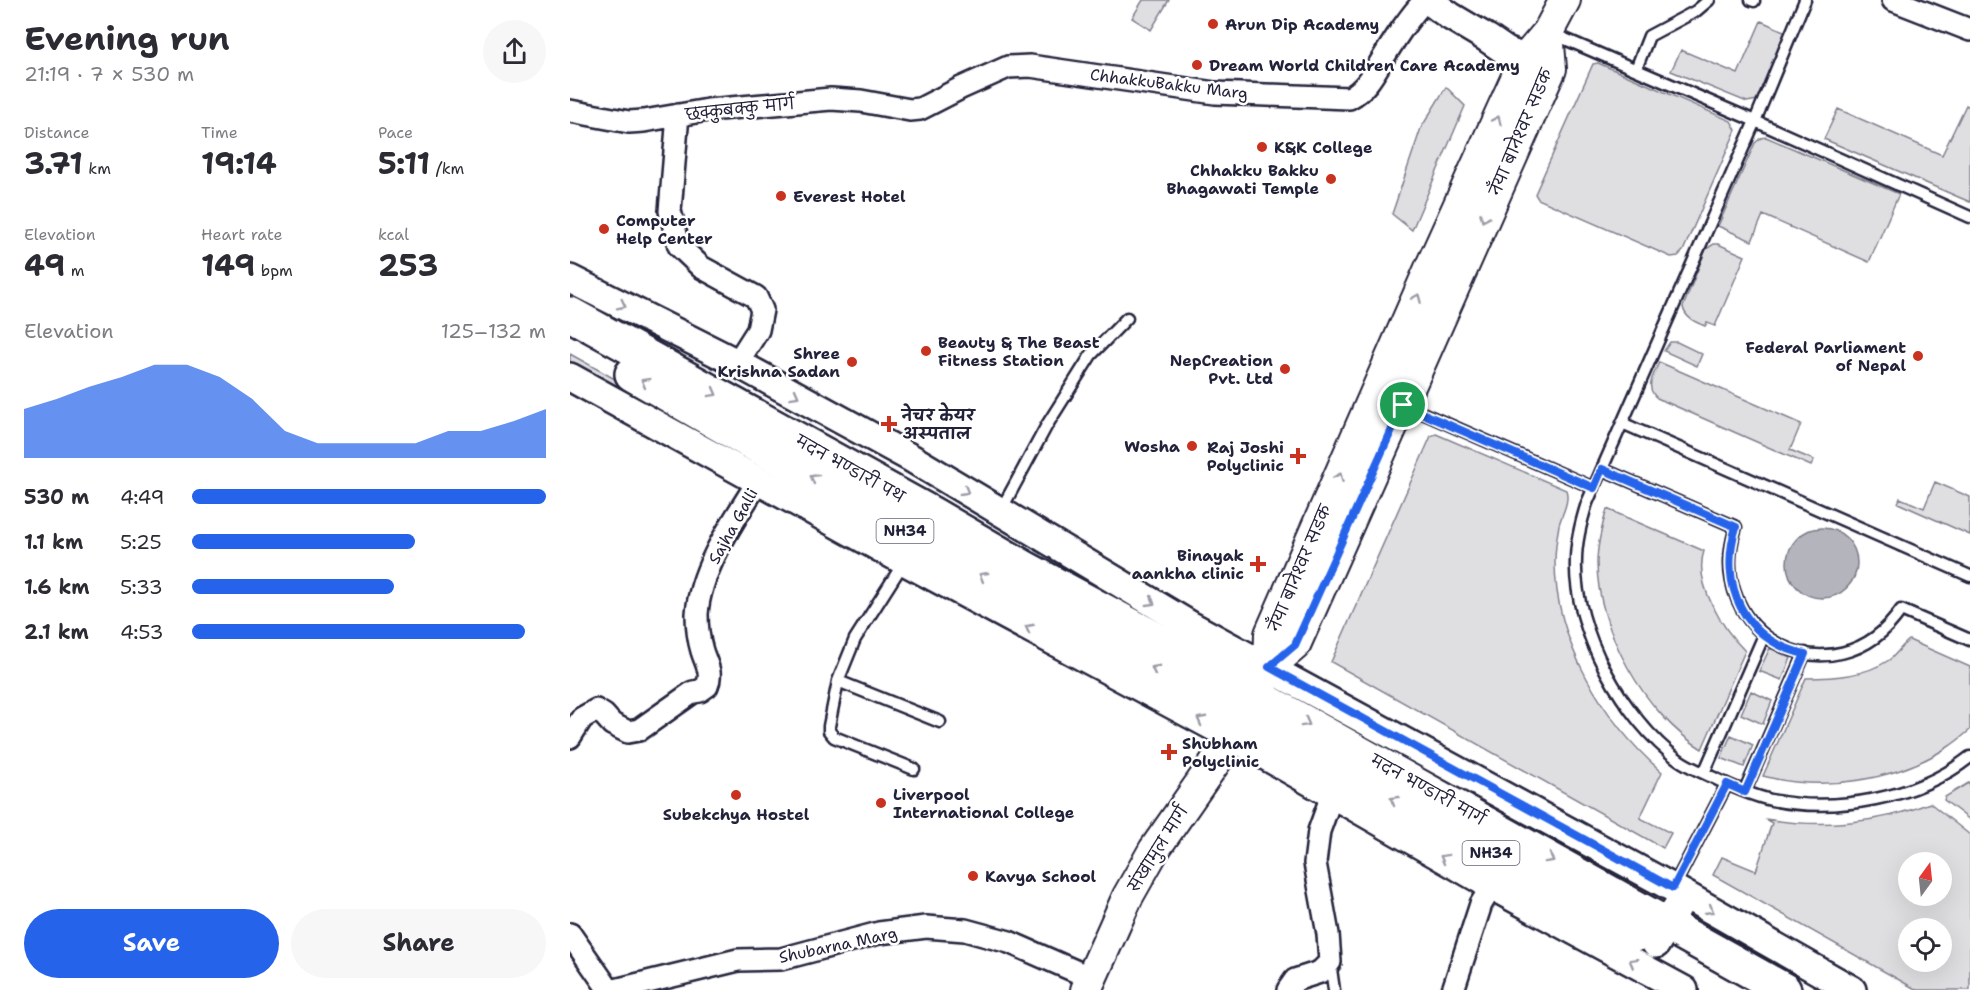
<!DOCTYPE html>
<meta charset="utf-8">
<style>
body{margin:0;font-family:"Shantell Sans","Playpen Sans Deva",sans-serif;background:#f7f7f7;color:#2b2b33;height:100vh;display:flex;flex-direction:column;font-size:22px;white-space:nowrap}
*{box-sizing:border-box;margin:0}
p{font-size:20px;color:#7c7c81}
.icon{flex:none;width:33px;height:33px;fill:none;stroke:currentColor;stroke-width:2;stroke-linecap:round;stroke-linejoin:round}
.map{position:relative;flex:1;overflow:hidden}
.panel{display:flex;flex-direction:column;background:#fff;width:570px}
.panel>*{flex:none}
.needle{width:39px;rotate:15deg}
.fabs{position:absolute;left:1328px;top:852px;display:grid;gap:12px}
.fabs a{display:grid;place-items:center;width:54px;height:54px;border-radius:50%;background:#fff;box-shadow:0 6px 24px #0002;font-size:30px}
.pin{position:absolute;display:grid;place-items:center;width:51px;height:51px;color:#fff;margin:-26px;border:3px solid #fff;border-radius:50%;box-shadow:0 2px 6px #0007}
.round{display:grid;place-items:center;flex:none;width:63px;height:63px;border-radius:32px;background:#f7f7f7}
.summary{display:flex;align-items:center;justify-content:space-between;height:102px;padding:0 24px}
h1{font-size:33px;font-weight:700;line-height:45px}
.metrics{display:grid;grid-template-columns:repeat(3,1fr);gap:9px;height:102px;padding:6px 24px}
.metrics div{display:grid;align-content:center}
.metrics b{font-size:30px;font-weight:700}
.metrics small{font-size:16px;font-weight:400}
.metrics p{font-size:16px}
.chart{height:168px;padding:12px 24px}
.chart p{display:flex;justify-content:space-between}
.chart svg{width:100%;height:108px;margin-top:6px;fill:#2563eb;opacity:.7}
.cta{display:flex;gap:12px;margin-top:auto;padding:12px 24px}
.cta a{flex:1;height:69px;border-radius:36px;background:#2563eb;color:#fff;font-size:24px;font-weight:700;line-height:69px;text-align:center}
.cta a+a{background:#f7f7f7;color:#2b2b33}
ul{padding:0 24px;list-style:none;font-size:20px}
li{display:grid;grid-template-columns:96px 72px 1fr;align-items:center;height:45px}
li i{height:15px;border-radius:8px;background:#2563eb}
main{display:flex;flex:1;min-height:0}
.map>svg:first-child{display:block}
.green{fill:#dfdfe2;stroke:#80808e;stroke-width:1.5;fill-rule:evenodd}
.water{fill:#b4b4bc;stroke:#7a7a88;stroke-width:1.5}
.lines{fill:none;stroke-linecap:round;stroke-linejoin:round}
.service-casing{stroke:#22223b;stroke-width:15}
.minor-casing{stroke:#22223b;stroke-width:26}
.tertiary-casing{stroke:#22223b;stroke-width:32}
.secondary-casing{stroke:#22223b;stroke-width:34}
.trunk-casing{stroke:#22223b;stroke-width:38}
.service{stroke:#fff;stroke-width:10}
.minor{stroke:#fff;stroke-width:21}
.tertiary{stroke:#fff;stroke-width:27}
.secondary{stroke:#fff;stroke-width:30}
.trunk{stroke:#fff;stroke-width:33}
.oneway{stroke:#9c9ca7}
.route-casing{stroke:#fff;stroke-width:12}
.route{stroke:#2563eb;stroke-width:8}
.poi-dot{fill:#c8321e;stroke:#fff;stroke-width:2}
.labels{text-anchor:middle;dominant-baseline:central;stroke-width:5;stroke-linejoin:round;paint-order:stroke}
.shield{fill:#fff;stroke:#646476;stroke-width:1.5}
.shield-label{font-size:15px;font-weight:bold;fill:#22223b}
.poi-label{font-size:16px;font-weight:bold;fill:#22223b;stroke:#fff;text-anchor:start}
.street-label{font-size:16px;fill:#22223b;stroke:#fff}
</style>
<main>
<section class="panel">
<div class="summary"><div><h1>Evening run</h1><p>21:19 · 7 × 530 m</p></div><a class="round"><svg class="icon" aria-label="share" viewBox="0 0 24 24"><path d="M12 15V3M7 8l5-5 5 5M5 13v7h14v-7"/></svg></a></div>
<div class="metrics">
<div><p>Distance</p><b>3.71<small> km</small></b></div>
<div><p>Time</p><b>19:14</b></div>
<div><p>Pace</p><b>5:11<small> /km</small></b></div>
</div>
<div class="metrics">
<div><p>Elevation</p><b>49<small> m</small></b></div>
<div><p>Heart rate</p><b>149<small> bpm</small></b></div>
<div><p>kcal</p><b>253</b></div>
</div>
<div class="chart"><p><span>Elevation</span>125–132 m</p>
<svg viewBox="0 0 160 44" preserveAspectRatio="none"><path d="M0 44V24L10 20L20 15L30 11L40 6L50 6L60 11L70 20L80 33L90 38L100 38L110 38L120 38L130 33L140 33L150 29L160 24V44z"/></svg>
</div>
<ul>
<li><b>530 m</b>4:49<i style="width:100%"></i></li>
<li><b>1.1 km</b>5:25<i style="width:63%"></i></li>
<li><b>1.6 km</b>5:33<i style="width:57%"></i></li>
<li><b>2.1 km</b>4:53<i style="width:94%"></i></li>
</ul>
<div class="cta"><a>Save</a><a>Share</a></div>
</section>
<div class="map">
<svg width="1400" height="990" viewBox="0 0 1400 990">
<rect width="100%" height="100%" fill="#fff"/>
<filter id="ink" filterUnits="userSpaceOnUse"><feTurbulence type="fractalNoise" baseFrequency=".0167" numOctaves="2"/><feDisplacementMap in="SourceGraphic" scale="12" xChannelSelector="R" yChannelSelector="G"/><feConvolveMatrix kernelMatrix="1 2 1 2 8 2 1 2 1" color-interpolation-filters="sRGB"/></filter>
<g filter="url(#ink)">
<path class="green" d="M573,0H599L581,30L562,18Z
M1191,21L1216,32L1187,100L1177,102L1101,71L1111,50L1168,74Z
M1028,63L1161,121L1166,130L1113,251L1108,256L1101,257L968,199L965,194L1023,64Z
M876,87L895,106L842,230L822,214L851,128Z
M1396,105L1400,107V202L1254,139L1268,109L1372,155Z
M1196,137L1329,194L1299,262L1193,215L1182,241L1148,226L1185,143L1191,138Z
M1144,244H1148L1175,256L1145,326L1137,323L1135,326C1125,322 1115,318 1113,307L1136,249Z
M1100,342H1107L1132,354L1127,366L1094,351Z
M0,354L208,470L204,477L0,362Z
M1089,362L1231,424L1220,450L1244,460L1241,466L1087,398C1074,387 1084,375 1089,362Z
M866,434L996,490C1000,501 992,514 989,525C987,536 985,550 985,562C985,641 1033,721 1092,772L1070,818L1101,833L1093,848L761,662L861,436Z
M1365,482L1400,497V535L1328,503L1330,498L1354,508Z
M1037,509L1134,551C1123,583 1153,629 1175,651L1132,749C1075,715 1027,629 1027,563C1027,544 1032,526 1037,509Z
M1339,640L1400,667V730C1393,736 1386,742 1378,747C1325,781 1254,792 1193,776L1236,678C1264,678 1295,676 1319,660C1327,654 1332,645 1339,640Z
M1200,648L1221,658L1212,680L1189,671Z
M1181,691L1202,701L1193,724L1171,714Z
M1161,735L1183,745L1174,767L1151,758Z
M1400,782V820L1374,800L1375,797Z
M1360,803L1400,835V990H1347L1143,875L1152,857L1186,871L1202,823L1195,819C1250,828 1308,824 1360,803ZM1338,862H1371V896H1338ZM1338,928H1371V962H1338Z"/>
<path class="water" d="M1217 563a35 35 0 1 1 70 0a35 35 0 1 1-70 0Z"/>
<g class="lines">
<defs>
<path id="service" d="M1181,0L1184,1
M1235,0L1185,121L1017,503C1011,522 1006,540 1006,560C1003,630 1054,720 1109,760C1119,767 1131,772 1142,777C1160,786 1180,795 1201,800C1266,813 1347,799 1400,757
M981,33L1185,121L1400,217
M1066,69L1079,36L1126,11L1139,0
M834,405L1024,488
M1052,423L1400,576
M1032,469L1166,527C1130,637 1266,705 1331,610L1400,640
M437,499L477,425L521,355L557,318
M334,562L285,639L268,681L259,726V731L264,737L344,769
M268,681L370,722
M1134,773L1194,635
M1175,791L1235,653
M1103,888L1157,784
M760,962L764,990"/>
<path id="minor" d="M1323,0L1400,30
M0,111L59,122L74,121L138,110L261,99L291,101L340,110L350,109L391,88L438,67L460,66L645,93L779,98C797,89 805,71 815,55C827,36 839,17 855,0
M108,115L100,211L109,246L131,267L186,297L192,310L188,330L167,363
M0,737L12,718L26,710L34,715L42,724L58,732L69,730L123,692L130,691L137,686C143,673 136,664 132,651C129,641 127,625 127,614C130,568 165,519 189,480
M0,934L39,990
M45,990L168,960L211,959L309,933L356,927L395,930L439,942L521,978
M718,990L725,980L750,972L760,962L758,934L745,863L749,831L762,795
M883,990L911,904L922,886"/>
<path id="tertiary" d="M858,0L880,16L917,38L936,51L974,66
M0,279L167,363L341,458L620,625L1103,888L1282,990
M0,377L334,561L661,736L922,886L1114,990
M1086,944L1108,906"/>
<path id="secondary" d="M699,667L700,634L861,266L955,59L978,32L995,0
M516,990L558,896L584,850L648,758L673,717L699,667L725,645L981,69L978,32"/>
<path id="trunk" d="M0,314L362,514L455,568L686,693L700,703L1214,990
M62,374L434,588L673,717L1068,934"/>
</defs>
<use href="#service" class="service-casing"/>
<use href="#minor" class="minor-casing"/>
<use href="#tertiary" class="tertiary-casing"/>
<use href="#secondary" class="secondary-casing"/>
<use href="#trunk" class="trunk-casing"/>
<use href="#service" class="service"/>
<use href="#minor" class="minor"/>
<use href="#tertiary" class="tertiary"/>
<use href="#secondary" class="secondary"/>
<use href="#trunk" class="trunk"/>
</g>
<defs><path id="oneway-chevron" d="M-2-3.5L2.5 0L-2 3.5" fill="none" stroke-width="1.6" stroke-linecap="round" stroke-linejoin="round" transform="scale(1.5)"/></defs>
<g class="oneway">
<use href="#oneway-chevron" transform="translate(927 120) rotate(-66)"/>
<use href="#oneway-chevron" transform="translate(914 218) rotate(114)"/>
<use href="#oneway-chevron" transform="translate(847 298) rotate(-67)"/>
<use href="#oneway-chevron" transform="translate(52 305) rotate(27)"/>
<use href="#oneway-chevron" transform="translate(75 382) rotate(-150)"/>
<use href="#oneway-chevron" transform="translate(143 393) rotate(29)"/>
<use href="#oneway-chevron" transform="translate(225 395) rotate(29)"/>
<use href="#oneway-chevron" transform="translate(769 477) rotate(-66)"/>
<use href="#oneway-chevron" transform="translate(244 478) rotate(-150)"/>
<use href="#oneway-chevron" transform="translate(395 491) rotate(31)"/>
<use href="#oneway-chevron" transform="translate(413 576) rotate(-150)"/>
<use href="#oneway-chevron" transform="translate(581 602) rotate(31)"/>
<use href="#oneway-chevron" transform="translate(459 628) rotate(-152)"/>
<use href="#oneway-chevron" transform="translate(585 669) rotate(-152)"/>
<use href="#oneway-chevron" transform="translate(631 720) rotate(-152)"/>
<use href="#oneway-chevron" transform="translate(736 723) rotate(29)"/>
<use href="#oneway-chevron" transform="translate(824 800) rotate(-151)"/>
<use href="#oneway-chevron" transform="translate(874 858) rotate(-151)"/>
<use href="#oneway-chevron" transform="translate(980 859) rotate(29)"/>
<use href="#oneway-chevron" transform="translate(1140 910) rotate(30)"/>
<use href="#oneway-chevron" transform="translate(1063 962) rotate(-151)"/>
</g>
</g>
<g class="lines" filter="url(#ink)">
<defs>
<path id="route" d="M833,405L1024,488L1032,469L1166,527C1148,585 1174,641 1235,654L1175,792L1157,784L1103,888L699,667L725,645Z"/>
</defs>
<use href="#route" class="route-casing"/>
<use href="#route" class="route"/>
</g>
<g class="poi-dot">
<circle cx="643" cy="24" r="6"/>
<circle cx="627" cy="65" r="6"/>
<circle cx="692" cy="147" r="6"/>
<circle cx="761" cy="179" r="6"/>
<circle cx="211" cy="196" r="6"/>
<circle cx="34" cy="229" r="6"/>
<circle cx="356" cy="351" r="6"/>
<circle cx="1348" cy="356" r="6"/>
<circle cx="282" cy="362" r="6"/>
<circle cx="715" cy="369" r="6"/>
<path d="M316 415h6v6h6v6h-6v6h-6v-6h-6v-6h6z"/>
<circle cx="622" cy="446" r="6"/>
<path d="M725 447h6v6h6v6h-6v6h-6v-6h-6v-6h6z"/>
<path d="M685 555h6v6h6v6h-6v6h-6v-6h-6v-6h6z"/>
<path d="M596 743h6v6h6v6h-6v6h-6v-6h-6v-6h6z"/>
<circle cx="166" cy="795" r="6"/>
<circle cx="311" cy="803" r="6"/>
<circle cx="403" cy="876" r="6"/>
</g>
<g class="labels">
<g class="shield">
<rect x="306.5" y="519" width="57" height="24" rx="4.5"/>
<rect x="892.5" y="841" width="57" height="24" rx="4.5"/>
</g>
<g class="shield-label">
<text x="335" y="531">NH34</text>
<text x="921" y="853">NH34</text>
</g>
<g class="poi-label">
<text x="655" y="24">Arun Dip Academy</text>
<text x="639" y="65">Dream World Children Care Academy</text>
<text x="704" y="147">K&amp;K College</text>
<text x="749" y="170" text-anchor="end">Chhakku Bakku<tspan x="749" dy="18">Bhagawati Temple</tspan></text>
<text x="223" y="196">Everest Hotel</text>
<text x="46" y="220">Computer<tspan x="46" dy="18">Help Center</tspan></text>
<text x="368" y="342">Beauty &amp; The Beast<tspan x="368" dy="18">Fitness Station</tspan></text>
<text x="1336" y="347" text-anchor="end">Federal Parliament<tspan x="1336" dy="18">of Nepal</tspan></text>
<text x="270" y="353" text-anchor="end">Shree<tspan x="270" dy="18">Krishna Sadan</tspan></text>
<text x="703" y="360" text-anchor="end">NepCreation<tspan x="703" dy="18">Pvt. Ltd</tspan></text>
<text x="332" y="415">नेचर केयर<tspan x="332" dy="18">अस्पताल</tspan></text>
<text x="610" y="446" text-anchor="end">Wosha</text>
<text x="714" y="447" text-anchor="end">Raj Joshi<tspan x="714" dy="18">Polyclinic</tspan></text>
<text x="674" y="555" text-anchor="end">Binayak<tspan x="674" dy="18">aankha clinic</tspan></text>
<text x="612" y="743">Shubham<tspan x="612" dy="18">Polyclinic</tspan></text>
<text x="323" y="794">Liverpool<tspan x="323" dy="18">International College</tspan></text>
<text x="166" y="814" text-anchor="middle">Subekchya Hostel</text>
<text x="415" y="876">Kavya School</text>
</g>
<g class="street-label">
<text transform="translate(599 84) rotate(7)">ChhakkuBakku Marg</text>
<text transform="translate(170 109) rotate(-6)">छक्कुबक्कु मार्ग</text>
<text transform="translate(951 132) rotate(-67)">नँया बानेश्वर सडक</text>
<text transform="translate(280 469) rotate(29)">मदन भण्डारी पथ</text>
<text transform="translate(163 526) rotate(-61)">Sajha Galli</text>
<text transform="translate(730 568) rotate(-67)">नँया बानेश्वर सडक</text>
<text transform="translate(858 790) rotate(29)">मदन भण्डारी मार्ग</text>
<text transform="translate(588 849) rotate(-58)">संखामुल मार्ग</text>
<text transform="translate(268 945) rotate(-12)">Shubarna Marg</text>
</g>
</g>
</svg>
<div class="fabs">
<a><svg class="needle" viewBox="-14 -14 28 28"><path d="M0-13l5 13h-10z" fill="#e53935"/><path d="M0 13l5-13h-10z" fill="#7c7c81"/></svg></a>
<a><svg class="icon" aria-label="locate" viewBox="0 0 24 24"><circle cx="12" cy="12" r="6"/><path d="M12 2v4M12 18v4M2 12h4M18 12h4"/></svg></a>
</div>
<div class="pin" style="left:833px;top:405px;background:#1e9e55"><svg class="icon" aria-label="arrive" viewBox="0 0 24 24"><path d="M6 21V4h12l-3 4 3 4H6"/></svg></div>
</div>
</main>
